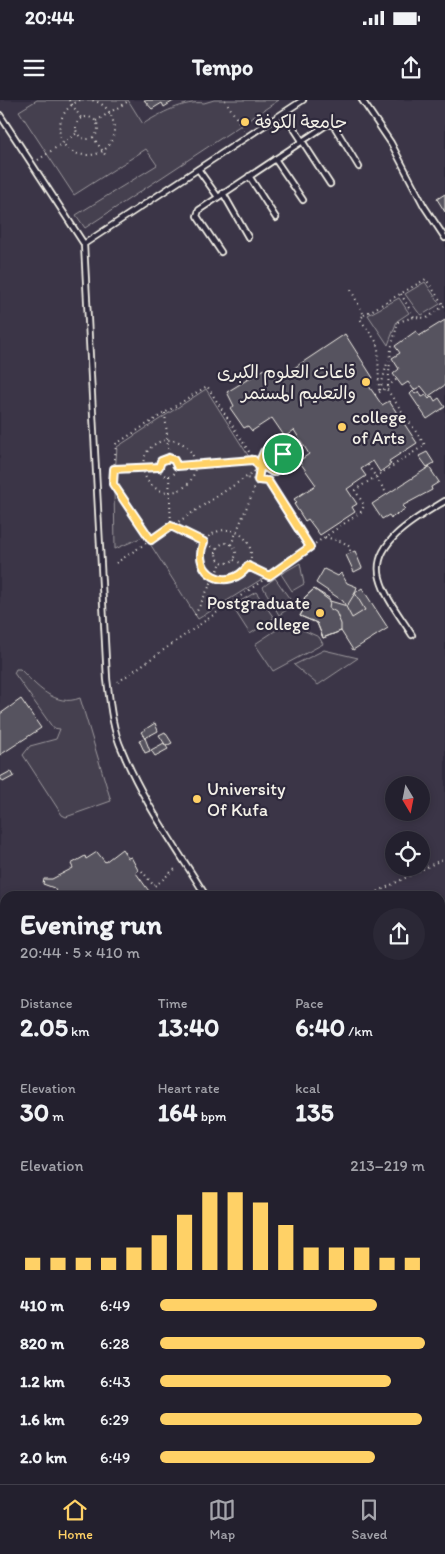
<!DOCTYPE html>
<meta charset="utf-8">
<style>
body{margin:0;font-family:Itim,"Playpen Sans Arabic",sans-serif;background:#2b2836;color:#f1f3f6;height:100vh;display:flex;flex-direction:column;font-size:19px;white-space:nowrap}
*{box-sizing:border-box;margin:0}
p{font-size:16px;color:#a3a3aa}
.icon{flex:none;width:28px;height:28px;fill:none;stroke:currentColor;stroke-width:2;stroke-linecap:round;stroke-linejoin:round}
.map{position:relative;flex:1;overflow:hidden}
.side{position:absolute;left:0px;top:791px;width:445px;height:594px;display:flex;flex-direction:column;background:#23202e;border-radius:15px 15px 0 0;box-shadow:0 2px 8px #0003,0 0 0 1px #403e4a}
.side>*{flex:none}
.needle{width:32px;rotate:170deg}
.fabs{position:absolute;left:385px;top:676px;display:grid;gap:10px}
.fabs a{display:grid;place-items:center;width:45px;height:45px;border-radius:50%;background:#23202e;box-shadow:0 2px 8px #0003,0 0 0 1px #403e4a;font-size:25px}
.pin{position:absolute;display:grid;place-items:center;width:42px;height:42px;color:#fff;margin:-21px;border:2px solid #fff;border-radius:50%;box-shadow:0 1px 5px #0007}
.round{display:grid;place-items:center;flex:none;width:52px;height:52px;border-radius:26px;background:#2b2836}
.summary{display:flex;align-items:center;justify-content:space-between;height:85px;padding:0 20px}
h1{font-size:28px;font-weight:700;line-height:38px}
.stats{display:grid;grid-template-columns:repeat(3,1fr);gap:8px;height:85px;padding:5px 20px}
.stats div{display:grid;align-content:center}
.stats b{font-size:25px;font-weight:700}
.stats small{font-size:14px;font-weight:400}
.stats p{font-size:14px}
.chart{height:140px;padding:10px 20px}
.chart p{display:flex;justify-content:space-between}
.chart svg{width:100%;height:90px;margin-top:5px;stroke:#ffd166;stroke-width:6}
ul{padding:0 20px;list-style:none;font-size:16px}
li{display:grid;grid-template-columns:80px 60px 1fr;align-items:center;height:38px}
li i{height:12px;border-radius:6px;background:#ffd166}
.status{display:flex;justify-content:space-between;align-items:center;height:35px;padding:0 25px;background:#23202e;direction:ltr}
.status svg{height:14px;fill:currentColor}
header{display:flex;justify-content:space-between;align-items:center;height:65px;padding:0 20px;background:#23202e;font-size:22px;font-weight:700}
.tabs{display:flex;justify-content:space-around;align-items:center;height:70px;border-top:1px solid #403e4a;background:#23202e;font-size:14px;color:#a3a3aa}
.tabs a{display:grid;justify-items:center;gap:2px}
.tabs .selected{color:#ffd166}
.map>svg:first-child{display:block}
.built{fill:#3b3647;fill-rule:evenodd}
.green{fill:#454050;stroke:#9c989c}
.building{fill:#56525f;stroke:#f4f1e8}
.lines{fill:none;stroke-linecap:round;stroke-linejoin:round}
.service-casing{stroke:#f4f1e8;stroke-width:8}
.path{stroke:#f4f1e8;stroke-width:2;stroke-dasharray:1 4;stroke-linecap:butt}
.service{stroke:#2f2a3d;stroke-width:4.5}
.route-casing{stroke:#fff;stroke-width:10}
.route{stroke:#ffd166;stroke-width:6}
.poi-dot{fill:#ffd166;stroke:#2f2a3d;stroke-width:2}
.labels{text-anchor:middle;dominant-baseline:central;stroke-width:4.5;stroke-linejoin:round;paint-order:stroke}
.poi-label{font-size:18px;fill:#f4f1e8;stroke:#2f2a3d;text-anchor:start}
</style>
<div class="status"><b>20:44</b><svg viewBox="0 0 49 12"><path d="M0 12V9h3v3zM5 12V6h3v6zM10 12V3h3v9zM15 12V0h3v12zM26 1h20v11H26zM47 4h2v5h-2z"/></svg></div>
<header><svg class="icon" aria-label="menu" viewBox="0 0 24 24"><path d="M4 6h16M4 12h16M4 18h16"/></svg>Tempo<svg class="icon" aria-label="share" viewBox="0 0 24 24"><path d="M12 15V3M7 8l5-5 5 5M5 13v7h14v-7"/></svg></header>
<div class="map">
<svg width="445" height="1384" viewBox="0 0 445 1384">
<rect width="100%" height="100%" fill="#2f2a3d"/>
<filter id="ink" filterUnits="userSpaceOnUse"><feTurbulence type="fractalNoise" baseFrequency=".02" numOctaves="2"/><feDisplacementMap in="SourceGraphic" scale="10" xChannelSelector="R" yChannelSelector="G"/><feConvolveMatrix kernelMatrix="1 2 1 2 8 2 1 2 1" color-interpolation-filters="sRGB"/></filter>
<g filter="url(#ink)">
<path class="built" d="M0,0H445V1384H66L65,1380H440V796H5V1189L0,1173ZM394,685H421V712H394ZM394,740H421V768H394Z"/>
<path class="green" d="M37,0H128L143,24C159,14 185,0 204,3L214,0H279L85,128L76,115L157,65L146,49L74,95L19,11Z
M425,182L440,204L422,215L418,212L405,194Z
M399,198L409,213L397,221L388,245L368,215Z
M206,289L308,450L198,519L145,436L115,449L114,387L117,347Z
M300,463L304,484L292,491L281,474Z
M275,478L294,505L279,515L263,487Z
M256,492L274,518L250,534L232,506Z
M287,523L319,537L323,544L273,571L255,544Z
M324,550L358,558L318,585L294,565Z
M16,569H20C36,585 55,608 80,598L111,701L66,717L62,715L23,655L30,646L56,639L60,629L53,628L14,573Z"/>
<path class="building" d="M144,0H175L164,7L162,3L152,9Z
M445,94V112L437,99Z
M445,220V285L429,296L421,286L414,290L408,282L402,286L393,274L399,269L392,258L400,253L395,246L416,231L419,236Z
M345,234L373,278L366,282L382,305L389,301L417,343L389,361L391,364L380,372L373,361L361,369L366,376L347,389L357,404L352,407L355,412L320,435L308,419L305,421L294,404L297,403L294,399L316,385L299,361L309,354L294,330L285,337L272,318L252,331L248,326L244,328L230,308L234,306L227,292L268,267L276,280Z
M413,291L415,294L419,291L422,297L426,295L429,299L432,296L435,301L439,298L445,307L427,319L410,294Z
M427,352L434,363L427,367L419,356Z
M429,367L439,382L431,387L432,390L402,406L405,409L391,418L389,415L382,419L372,404Z
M355,451L362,468L354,472L346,455Z
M324,469L338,476L341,473L347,483L357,487L355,493L365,510L352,518L343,501L316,483Z
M362,488L388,528L353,550L341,531L323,538L317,523L300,516L307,503L304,498L314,489L330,501L347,506L355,493Z
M314,489L329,498L330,501L329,508L336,512L341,524V531L323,538L317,523L300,516L307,503L304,498Z
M21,599L41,628L0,655V614Z
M155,623L158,631L145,638L141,632Z
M165,632L172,643L166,646L159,635Z
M145,638L150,651L145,653L139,640Z
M164,643L168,649L155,656L151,650Z
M11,671L14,676L3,682L0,677Z
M122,749L128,758L131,757L138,770L136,773L151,794L162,796H59L54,788L43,784L44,779H52L73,768L71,764L85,756L86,759L97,752L105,762Z"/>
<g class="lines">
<defs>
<path id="service" d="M362,0L391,43L424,106L445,138
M284,13L330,84
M0,15L84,144L107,579C110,603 112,628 122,650C143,702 177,749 206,796
M275,59L303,100
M198,69L218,97
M249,76L276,118
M223,93L248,137
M84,144L303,0
M221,152L197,116L199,110L328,24L334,26L359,67
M412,535C401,517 385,498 380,478C370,442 420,416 445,401
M440,1160L445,1168"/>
</defs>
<use href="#service" class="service-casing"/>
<path class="path" d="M69,0L81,18
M80,0C50,13 53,56 88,55C121,55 123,8 92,0
M225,0L244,30
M76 28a11 11 0 1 1 22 0a11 11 0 1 1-22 0Z
M96,21L130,0
M93,37L106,56
M38,60L77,33
M351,190L364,215L360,219L378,244L379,292
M401,194L414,217
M364,215L426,179L444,206
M388,286L391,249L398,222L414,217L427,218L445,205
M380,290L389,256
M375,295L386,288
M165,313L169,358
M143 366a26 26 0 1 1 52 0a26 26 0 1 1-52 0Z
M261 360a12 12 0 1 1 24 0a12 12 0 1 1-24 0Z
M283,354L302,342
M159 367a9 9 0 1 1 18 0a9 9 0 1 1-18 0Z
M368,365L387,394
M177,366L254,360
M159,367L114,369L116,344L207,286L310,447
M260,368L258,380L268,381
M114,369L113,384L151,439
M169,376L171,426L217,449
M201 455a25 25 0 1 1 50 0a25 25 0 1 1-50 0Z
M325,437L343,442L350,447V453
M216 453a10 10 0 1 1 20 0a10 10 0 1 1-20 0Z
M231,445L258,380L245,378
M234,460L269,476L362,411L364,405L355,390L425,345L386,288L397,279
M116,463L263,366
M195,515L221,463
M118,582L269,476
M142,771L154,786C163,781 167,774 177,768
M369,796L445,758
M440,984L445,981
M440,1070L445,1065"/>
<use href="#service" class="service"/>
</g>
</g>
<g class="lines" filter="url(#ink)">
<defs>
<path id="route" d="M283,354L284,365L273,372L263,366L260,368L254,360L177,366L174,360L169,358L161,361L159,367L114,369L113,384L151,440L171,426L204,442C190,473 228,494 248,466L269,476L310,447L268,381L258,380L260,368L263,366L261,359L264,352L274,348L283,354"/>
</defs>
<use href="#route" class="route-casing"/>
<use href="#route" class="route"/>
</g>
<g class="poi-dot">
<circle cx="245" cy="22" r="5"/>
<circle cx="366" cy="282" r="5"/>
<circle cx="342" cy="327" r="5"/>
<circle cx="320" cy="513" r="5"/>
<circle cx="197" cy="699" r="5"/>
</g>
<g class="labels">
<g class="poi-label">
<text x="255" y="22">جامعة الكوفة</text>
<text x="356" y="272" text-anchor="end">قاعات العلوم الكبرى<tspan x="356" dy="21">والتعليم المستمر</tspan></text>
<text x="352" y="317">college<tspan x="352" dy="21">of Arts</tspan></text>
<text x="310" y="503" text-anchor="end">Postgraduate<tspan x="310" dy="21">college</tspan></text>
<text x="207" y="689">University<tspan x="207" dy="21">Of Kufa</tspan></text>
</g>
</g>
</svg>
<div class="fabs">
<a><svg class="needle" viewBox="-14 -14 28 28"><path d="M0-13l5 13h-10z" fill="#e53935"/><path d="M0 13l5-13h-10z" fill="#a3a3aa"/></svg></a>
<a><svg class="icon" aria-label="locate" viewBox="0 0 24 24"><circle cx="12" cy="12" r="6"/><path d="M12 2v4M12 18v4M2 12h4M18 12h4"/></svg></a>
</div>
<div class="pin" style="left:283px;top:354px;background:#1e9e55"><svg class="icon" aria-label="arrive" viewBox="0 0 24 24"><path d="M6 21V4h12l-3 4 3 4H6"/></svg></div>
<section class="side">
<div class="summary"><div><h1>Evening run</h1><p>20:44 · 5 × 410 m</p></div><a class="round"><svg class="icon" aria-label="share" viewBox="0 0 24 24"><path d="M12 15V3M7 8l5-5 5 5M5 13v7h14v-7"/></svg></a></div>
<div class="stats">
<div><p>Distance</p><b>2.05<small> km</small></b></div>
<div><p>Time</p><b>13:40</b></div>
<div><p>Pace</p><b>6:40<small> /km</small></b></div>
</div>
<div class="stats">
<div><p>Elevation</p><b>30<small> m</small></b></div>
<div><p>Heart rate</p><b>164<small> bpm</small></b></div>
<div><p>kcal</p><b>135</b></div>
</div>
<div class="chart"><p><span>Elevation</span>213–219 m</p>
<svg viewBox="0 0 160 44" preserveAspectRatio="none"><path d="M5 44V38M15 44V38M25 44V38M35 44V38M45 44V33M55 44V27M65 44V17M75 44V6M85 44V6M95 44V11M105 44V22M115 44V33M125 44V33M135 44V33M145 44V38M155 44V38"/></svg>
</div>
<ul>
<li><b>410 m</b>6:49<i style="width:82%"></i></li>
<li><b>820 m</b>6:28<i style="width:100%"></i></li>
<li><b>1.2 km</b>6:43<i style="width:87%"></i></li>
<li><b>1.6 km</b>6:29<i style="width:99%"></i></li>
<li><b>2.0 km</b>6:49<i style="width:81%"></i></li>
</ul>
</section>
</div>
<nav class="tabs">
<a class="selected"><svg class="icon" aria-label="home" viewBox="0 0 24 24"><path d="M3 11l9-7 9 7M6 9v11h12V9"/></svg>Home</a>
<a><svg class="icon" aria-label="map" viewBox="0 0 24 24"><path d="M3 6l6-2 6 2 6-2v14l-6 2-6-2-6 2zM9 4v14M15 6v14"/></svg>Map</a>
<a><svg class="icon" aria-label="saved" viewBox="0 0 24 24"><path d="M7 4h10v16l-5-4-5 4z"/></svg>Saved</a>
</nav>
